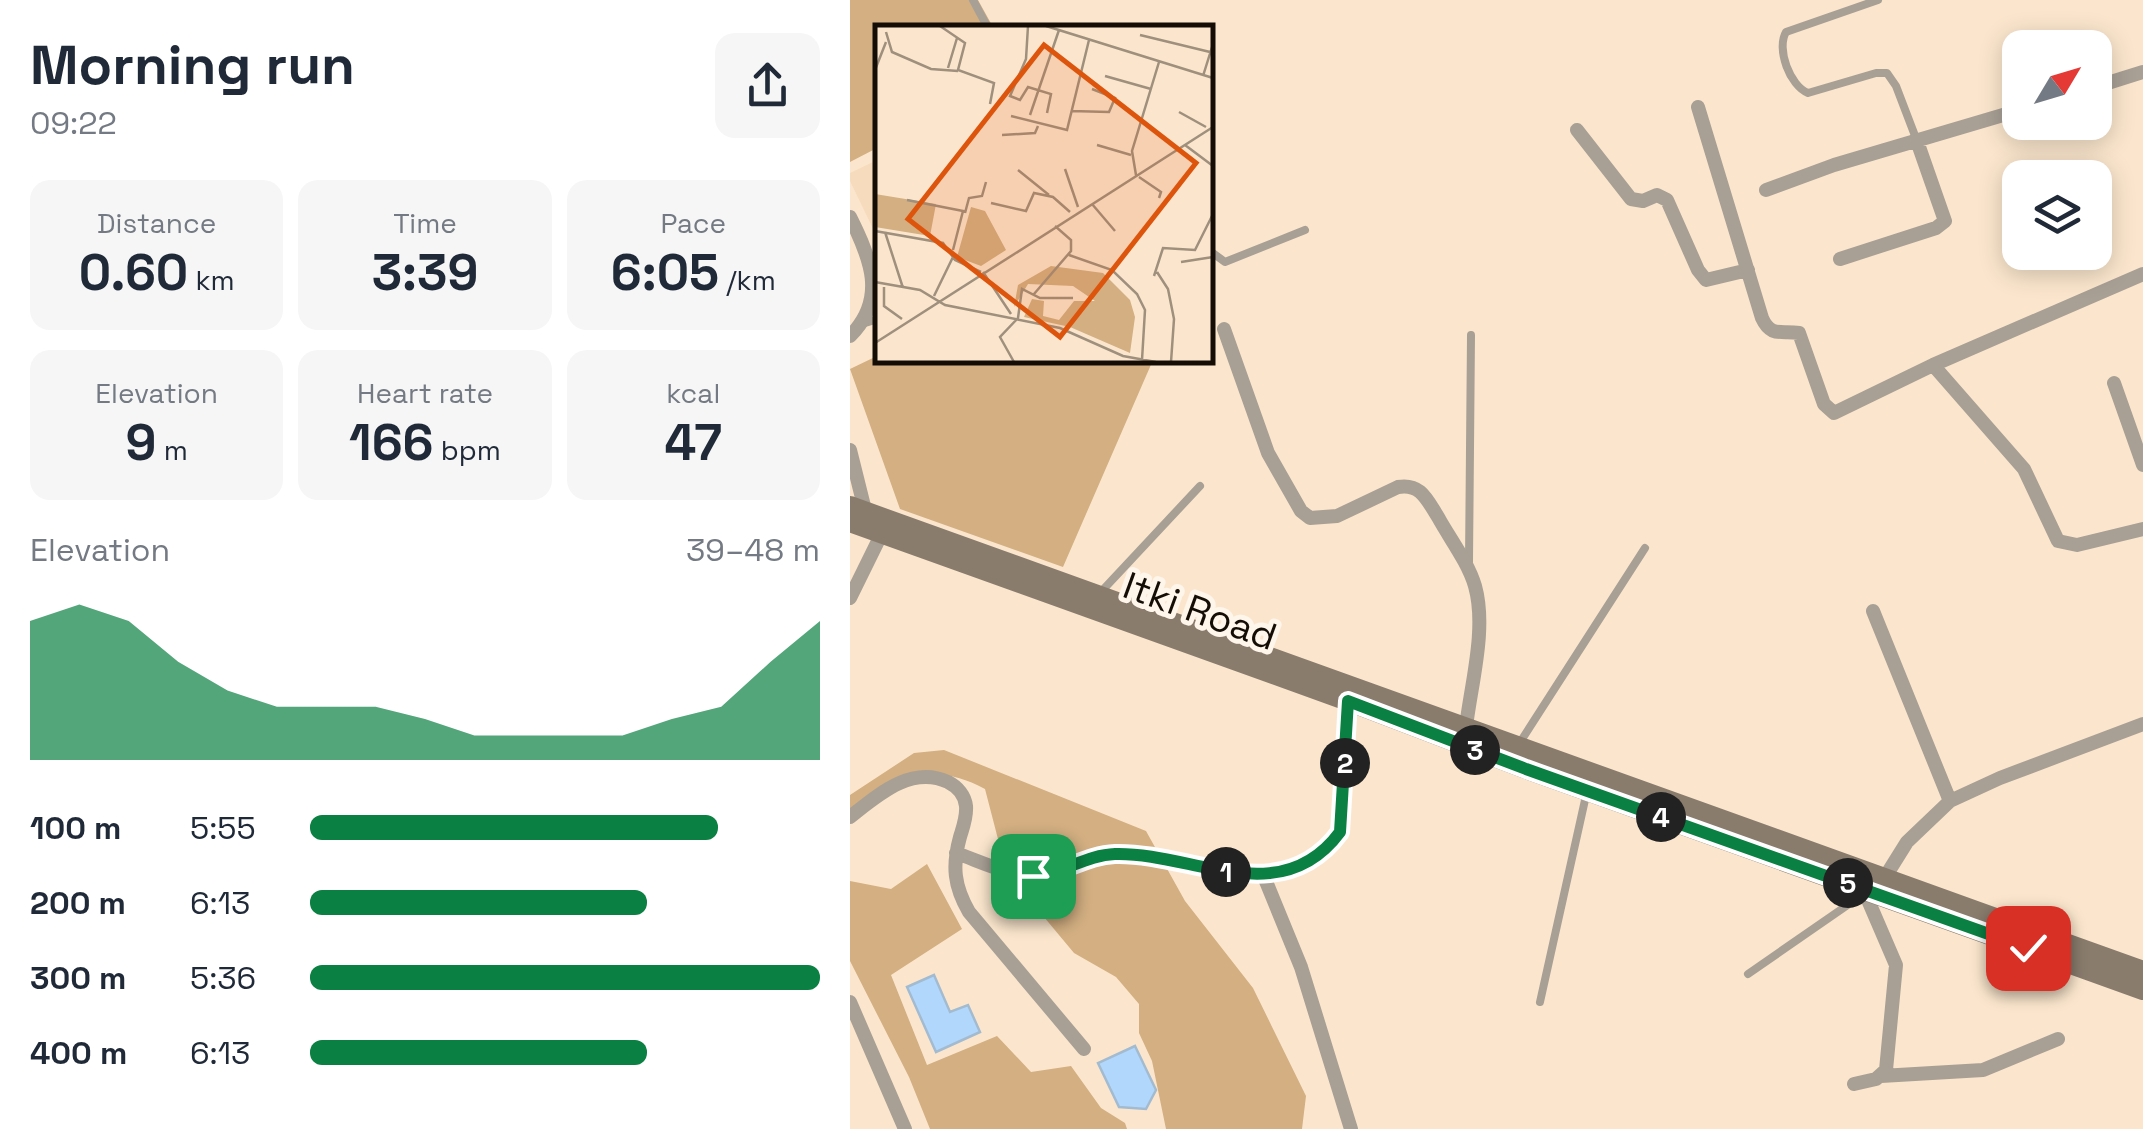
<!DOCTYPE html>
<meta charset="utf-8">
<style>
body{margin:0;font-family:"Space Grotesk",sans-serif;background:#f6f6f7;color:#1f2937;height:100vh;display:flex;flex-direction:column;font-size:38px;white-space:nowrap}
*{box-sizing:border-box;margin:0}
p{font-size:32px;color:#747a83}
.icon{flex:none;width:55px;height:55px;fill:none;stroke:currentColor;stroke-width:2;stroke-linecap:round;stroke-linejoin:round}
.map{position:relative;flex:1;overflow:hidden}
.details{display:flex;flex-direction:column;background:#fff;width:850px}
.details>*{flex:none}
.needle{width:65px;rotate:52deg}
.tools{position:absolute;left:1152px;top:30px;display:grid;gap:20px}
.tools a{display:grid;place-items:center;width:110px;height:110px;border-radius:20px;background:#fff;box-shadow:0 5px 25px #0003;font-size:50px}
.pin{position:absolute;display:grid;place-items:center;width:85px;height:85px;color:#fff;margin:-42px;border-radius:20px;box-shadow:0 5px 15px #0006}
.km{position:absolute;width:50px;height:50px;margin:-25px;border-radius:50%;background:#222;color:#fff;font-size:28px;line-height:50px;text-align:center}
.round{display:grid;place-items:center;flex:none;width:105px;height:105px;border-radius:20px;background:#f6f6f7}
.overview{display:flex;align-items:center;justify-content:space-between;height:170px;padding:0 30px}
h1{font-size:55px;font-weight:700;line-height:75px}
.metrics{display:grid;grid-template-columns:repeat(3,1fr);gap:15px;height:170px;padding:10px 30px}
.metrics div{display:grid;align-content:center;border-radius:20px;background:#f6f6f7;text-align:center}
.metrics b{font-size:50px;font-weight:700}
.metrics small{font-size:28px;font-weight:400}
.metrics p{font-size:28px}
.chart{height:280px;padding:20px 30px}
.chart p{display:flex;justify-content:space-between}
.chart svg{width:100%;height:180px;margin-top:10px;fill:#0b8043;opacity:.7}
ul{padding:0 30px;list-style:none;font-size:32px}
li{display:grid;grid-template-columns:160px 120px 1fr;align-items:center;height:75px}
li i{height:25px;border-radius:12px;background:#0b8043}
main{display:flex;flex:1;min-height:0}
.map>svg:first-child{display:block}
.built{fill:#f6dcbd}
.green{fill:#d3af82}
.building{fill:#b1d8fc;stroke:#a3bbd0;stroke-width:2.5}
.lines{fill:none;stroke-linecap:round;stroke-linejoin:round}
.lane{stroke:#a8a095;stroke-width:8}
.street{stroke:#a8a095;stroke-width:14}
.secondary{stroke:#897c6d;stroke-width:20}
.route-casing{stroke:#fff;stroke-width:20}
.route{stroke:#0b8043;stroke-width:12}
.labels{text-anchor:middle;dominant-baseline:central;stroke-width:10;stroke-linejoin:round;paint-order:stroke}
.street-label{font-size:38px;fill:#140d06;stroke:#fef5eb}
.inset-road{fill:none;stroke:#9f8f7d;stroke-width:2.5}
.view{fill:#dd550c;fill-opacity:0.15;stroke:#dd550c;stroke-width:5}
.inset-edge{fill:none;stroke:#140d06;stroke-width:5}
</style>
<main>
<section class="details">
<div class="overview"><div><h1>Morning run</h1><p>09:22</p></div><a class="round"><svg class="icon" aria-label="share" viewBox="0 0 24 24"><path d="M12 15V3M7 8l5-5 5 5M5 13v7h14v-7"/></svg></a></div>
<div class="metrics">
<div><p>Distance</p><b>0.60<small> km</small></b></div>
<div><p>Time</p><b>3:39</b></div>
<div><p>Pace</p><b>6:05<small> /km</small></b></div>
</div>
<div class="metrics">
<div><p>Elevation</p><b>9<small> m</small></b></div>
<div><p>Heart rate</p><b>166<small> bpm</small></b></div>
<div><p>kcal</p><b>47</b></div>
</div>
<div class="chart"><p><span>Elevation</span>39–48 m</p>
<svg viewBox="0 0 160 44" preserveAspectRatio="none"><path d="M0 44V10L10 6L20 10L30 20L40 27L50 31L60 31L70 31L80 34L90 38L100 38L110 38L120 38L130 34L140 31L150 20L160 10V44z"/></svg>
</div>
<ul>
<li><b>100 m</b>5:55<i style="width:80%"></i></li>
<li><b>200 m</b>6:13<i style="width:66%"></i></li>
<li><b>300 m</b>5:36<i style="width:100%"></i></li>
<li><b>400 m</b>6:13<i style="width:66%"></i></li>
</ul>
</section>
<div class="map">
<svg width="1293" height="1129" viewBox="0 0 1293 1129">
<rect width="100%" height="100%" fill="#fbe6cd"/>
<path class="built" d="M27,160V237L0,181V173Z"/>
<path class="green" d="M0,0H128L143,27L28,28L27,148L0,162Z
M27,356L28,360H303L213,567L50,509L0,369Z
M94,750L296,831L335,901L403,988L456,1096L452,1129H316L302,1061L289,1033V1004L266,977L224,953L169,887L155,866L135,789C75,757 51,786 0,816V795L64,753Z
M77,864L112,929L41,975L77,1065L147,1036L181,1072L221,1066L251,1108L275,1123L277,1129H80L59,1077L0,961V881L41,889Z"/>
<path class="building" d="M84,975L100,1012L118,1005L130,1032L86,1052L57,987Z
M285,1046L306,1090L296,1109L269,1107L248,1063Z"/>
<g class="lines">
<path class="lane" d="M123,0L138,28
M1028,0L936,32C926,49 940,86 958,93L1026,73H1037L1046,86L1067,141
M360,251L375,262L455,230
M12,324L28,319
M619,562L621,335
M249,594L350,486
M669,744L795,548
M898,974L1015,893
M690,1002L737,791"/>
<path class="street" d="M1245,87L1293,72
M848,107L912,318C921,338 932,330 949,333L974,404L984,413L1083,365L1293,274
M727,130L781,199L793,201L807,195L817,200L848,270L856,280L898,270
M916,190L984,165L1170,110
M0,217C21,259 37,299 0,336
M990,259L1086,228L1095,221L1067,141
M374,329L418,453L451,511L460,518L487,516L548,487C571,483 577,500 588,517C600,539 618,562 625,586C637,629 621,684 616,727
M1083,365L1174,469L1208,541L1227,545L1293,529
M1264,383L1293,465
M0,450L17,518
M0,598L32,533
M1023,611L1100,801
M0,817C28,795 61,765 98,782C108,787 115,796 116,806C117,817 113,827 110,837C102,866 104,886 119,912L234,1049
M106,853C135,863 170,882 202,874C224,868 244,854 268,854C343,856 433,909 490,832L498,701
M413,874L451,967L501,1129
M1032,882L1057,842L1100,801L1150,778L1293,724
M0,1002L55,1129
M1031,1076L1133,1070L1208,1039
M1004,1084L1026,1079L1036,1070L1046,965L1015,893L1010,889"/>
<path class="secondary" d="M0,506L1293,971
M0,522L498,701L676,769L1293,990"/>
</g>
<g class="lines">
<defs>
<path id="route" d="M183,876C212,874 236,855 265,854C342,852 431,912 490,832L498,701L676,769L1178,948"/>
</defs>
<use href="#route" class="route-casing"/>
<use href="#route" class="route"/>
</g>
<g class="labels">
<g class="street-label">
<text transform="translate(350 611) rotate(20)">Itki Road</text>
</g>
</g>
<g transform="translate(25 25)">
<rect width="338" height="338" fill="#fbe6cd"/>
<path d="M0,169L61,179L55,211L0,202ZM96,182L110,186L131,225L106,241L82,232ZM176,241L228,248L255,275L260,292L255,328L195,302L149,292L157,274L169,276L168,291L184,295L199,276H220L198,261L153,259L139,282L143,260Z" fill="#d3af82"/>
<path class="inset-road" d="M65,1L90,18L83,45L119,58L115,79M153,1L151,34L135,71L145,75L153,62L176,69L172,88M171,1L338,53M11,7L17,27L56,44L83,46M265,10L335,27M73,43L82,13M0,45L11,17M230,51L276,64M328,51L338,19M196,86L234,87L240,73L217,64M304,87L331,102M155,90L184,5M136,91L192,105L214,15M127,110L160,108L163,101M222,120L256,130M310,120L338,141M190,144L203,182M143,145L174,170M261,150L257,126L284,37M264,152L286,167L284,173M32,175L88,186L78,225M116,178L151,186L159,168L178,172L195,187M217,179L240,206M90,188L94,173L107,171L111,157M0,206L68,218L80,235L106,247M10,207L28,263M194,230L237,245L262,269L270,285L267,335M306,237L338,232M108,247L136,289M282,247L293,264L299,294L296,337M279,251L288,223L320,225L338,189M0,257L45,265L70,280L185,303L248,331L281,337M9,262V281L27,294M159,269L196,226V215L180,201M59,271L78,232M0,318L338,102M139,337L125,312L143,293L147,264L165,273H198"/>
<path class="view" d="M169,20L321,138L185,312L33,194Z"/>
<rect width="338" height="338" class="inset-edge"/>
</g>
</svg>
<div class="tools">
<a><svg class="needle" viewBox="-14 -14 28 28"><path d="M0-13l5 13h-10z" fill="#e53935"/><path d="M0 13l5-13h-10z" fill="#747a83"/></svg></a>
<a><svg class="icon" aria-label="layers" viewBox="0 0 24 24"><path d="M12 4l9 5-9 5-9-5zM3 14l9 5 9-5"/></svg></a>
</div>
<div class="pin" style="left:183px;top:876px;background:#1e9e55"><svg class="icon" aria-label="arrive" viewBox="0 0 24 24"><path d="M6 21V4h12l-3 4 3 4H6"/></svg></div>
<div class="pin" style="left:1178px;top:948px;background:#d93025"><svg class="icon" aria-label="check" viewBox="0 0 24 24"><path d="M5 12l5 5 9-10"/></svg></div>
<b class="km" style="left:376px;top:872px">1</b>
<b class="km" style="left:495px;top:763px">2</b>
<b class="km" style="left:625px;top:750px">3</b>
<b class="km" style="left:811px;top:817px">4</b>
<b class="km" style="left:998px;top:883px">5</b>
</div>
</main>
